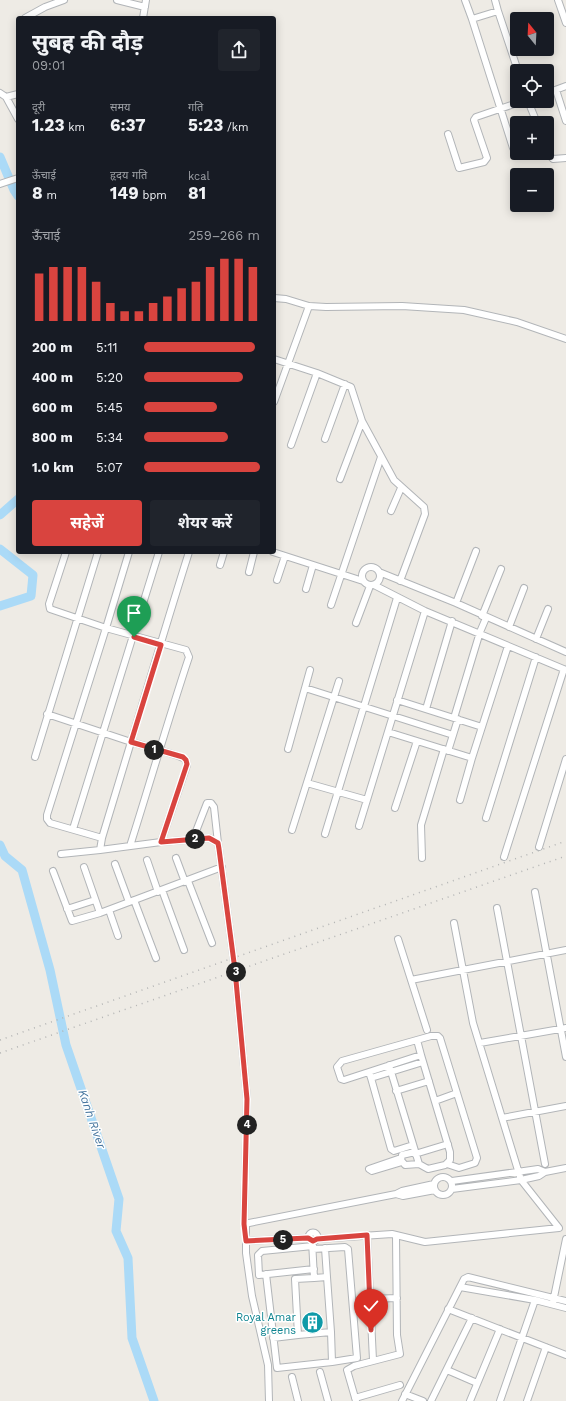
<!DOCTYPE html>
<html lang="hi">
<meta charset="utf-8">
<style>
body{margin:0;font-family:"Work Sans","Noto Sans Devanagari",sans-serif;background:#20242c;color:#f1f3f6;height:100vh;display:flex;flex-direction:column;font-size:15px;white-space:nowrap}
*{box-sizing:border-box;margin:0}
p{font-size:13px;color:#9ea1a6}
.icon{flex:none;width:22px;height:22px;fill:none;stroke:currentColor;stroke-width:2;stroke-linecap:round;stroke-linejoin:round}
.map{position:relative;flex:1;overflow:hidden}
.drawer{position:absolute;left:16px;top:16px;width:260px;height:538px;display:flex;flex-direction:column;background:#171b24;border-radius:4px;box-shadow:0 2px 10px #0003}
.drawer>*{flex:none}
.needle{width:26px;rotate:342deg}
.tools{position:absolute;left:510px;top:12px;display:grid;gap:8px}
.tools a{display:grid;place-items:center;width:44px;height:44px;border-radius:4px;background:#171b24;box-shadow:0 2px 10px #0003;font-size:20px}
.pin{position:absolute;display:grid;place-items:center;width:34px;height:34px;color:#fff;margin:-41px -17px;border-radius:50% 50% 50% 0;rotate:-45deg;box-shadow:0 0 4px #0007}
.pin .icon{rotate:45deg}
.km{position:absolute;width:20px;height:20px;margin:-10px;border-radius:50%;background:#222;color:#fff;font-size:11px;line-height:20px;text-align:center}
.round{display:grid;place-items:center;flex:none;width:42px;height:42px;border-radius:4px;background:#20242c}
.summary{display:flex;align-items:center;justify-content:space-between;height:68px;padding:0 16px}
h1{font-size:22px;font-weight:700;line-height:30px}
.figures{display:grid;grid-template-columns:repeat(3,1fr);gap:6px;height:68px;padding:4px 16px}
.figures div{display:grid;align-content:center}
.figures b{font-size:17px;font-weight:700}
.figures small{font-size:11px;font-weight:400}
.figures p{font-size:11px}
.chart{height:112px;padding:8px 16px}
.chart p{display:flex;justify-content:space-between}
.chart svg{width:100%;height:72px;margin-top:4px;stroke:#d9443f;stroke-width:6}
.cta{display:flex;gap:8px;margin-top:auto;padding:8px 16px}
.cta a{flex:1;height:46px;border-radius:4px;background:#d9443f;color:#fff;font-size:16px;font-weight:700;line-height:46px;text-align:center}
.cta a+a{background:#20242c;color:#f1f3f6}
ul{padding:0 16px;list-style:none;font-size:13px}
li{display:grid;grid-template-columns:64px 48px 1fr;align-items:center;height:30px}
li i{height:10px;border-radius:5px;background:#d9443f}
.map>svg:first-child{display:block}
.lines{fill:none;stroke-linecap:round;stroke-linejoin:round}
.river{stroke:#abdaf7;stroke-width:9}
.street-casing{stroke:#b2b5b8;stroke-width:8}
.street{stroke:#fff;stroke-width:6}
.rail{stroke:#b3b4b4;stroke-width:1.5;stroke-dasharray:1 5;stroke-linecap:butt}
.route-casing{stroke:#fff;stroke-width:8}
.route{stroke:#d9443f;stroke-width:5}
.labels{text-anchor:middle;dominant-baseline:central;stroke-width:3;stroke-linejoin:round;paint-order:stroke}
.culture-label{font-size:11px;fill:#0d838f;stroke:#fff;text-anchor:end}
.water-label{font-size:12px;font-style:italic;fill:#47769f;stroke:#fff}
</style>
<div class="map">
<svg width="566" height="1401" viewBox="0 0 566 1401">
<rect width="100%" height="100%" fill="#eeebe5"/>
<g class="lines">
<path class="river" d="M0,157L14,190L18,196
M0,515L18,499
M0,549L33,575L31,596L0,606
M0,845L5,856L22,870L50,970L66,1045L119,1199L116,1231L128,1258L132,1338L154,1401"/>
<defs>
<path id="street" d="M117,0L145,7
M465,0L472,19L498,11L518,71
M495,0L498,11
M558,0L566,23
M25,18L45,7L64,0
M143,18L146,0
M472,19L513,148
M556,90L566,121
M0,93L6,97L18,119
M547,93L566,86
M6,97L18,94
M528,101L537,123
M448,134L459,168L484,162L487,158L474,120L476,117L523,101
M547,153L553,159L566,158
M0,184L18,178
M274,298L286,299L309,306L326,307L402,306L464,310L517,322L566,339
M274,359L317,373L351,387L362,421L394,480L424,507L425,514L400,581
M274,402L309,306
M325,439L345,384
M291,445L317,373
M340,479L362,421
M391,511L401,488
M66,552L49,604L50,609L106,628L129,552
M273,552L363,581
M220,565L224,552
M362 576a9 9 0 1 1 18 0a9 9 0 1 1-18 0Z
M249,572L254,552
M379,572L456,603L566,652
M277,580L285,556
M374,585L425,611L566,670
M306,589L313,565
M456,603L476,551
M331,605L381,457
M482,616L501,569
M356,623L370,586
M509,627L524,588
M536,639L548,609
M305,688L453,735
M397,700L482,727
M426,709L452,621
M47,714L131,742L102,838
M454,718L480,632L486,618
M388,732L472,758
M288,749L310,670
M448,751L458,719
M35,757L98,552
M307,783L367,800
M460,800L472,758L508,646
M395,808L417,741
M486,818L536,657
M359,826L425,611
M73,829L159,552
M292,830L339,681
M325,834L397,598
M193,839L207,803H211L214,807L218,843
M161,842L209,838L218,843L219,849L235,970L247,1099L244,1224L396,1194L402,1191L434,1184
M130,846C150,783 168,720 189,657L186,650L106,628L47,815V819L50,823L102,838L100,850L161,842L187,765L186,760C182,755 141,745 131,742C150,679 169,615 189,552
M539,847L566,759
M61,854L100,850
M504,857L564,669
M176,858L185,882
M422,858L421,825L444,749
M147,860L158,892
M115,864L129,902
M84,867L100,913
M53,871L72,921L100,913L222,867
M188,881L212,943
M162,890L184,950
M535,892L566,1057
M134,900L156,958
M497,908L545,1164
M67,909L95,900
M109,910L118,936
M398,939L427,1030
M411,980L566,950
M417,1040L421,1055
M480,1043L566,1028
M389,1065L419,1164L428,1169L445,1165L450,1160V1152L421,1055L344,1080L341,1079L337,1067L342,1061L431,1036H438L440,1038L477,1158L475,1163L459,1168L447,1164
M370,1075L371,1078L423,1062
M371,1078L391,1149L394,1151L413,1145
M396,1091L429,1081
M435,1101L457,1093
M502,1118L566,1106
M415,1152L402,1155L401,1160L405,1165L419,1164
M415,1154L448,1144
M401,1158L369,1169L372,1171L402,1162
M434 1186a9 9 0 1 1 18 0a9 9 0 1 1-18 0Z
M452,1181L538,1169L545,1172
M452,1189L521,1180L539,1176L545,1172L566,1168
M396,1194L403,1196L435,1190
M246,1223V1241L308,1238
M308.5 1237a4.5 4.5 0 1 1 9 0a4.5 4.5 0 1 1-9 0Z
M367,1235L373,1360
M317,1239L392,1234L425,1242L559,1228L521,1180L473,1023L454,923
M246,1241V1253L252,1296L268,1365L269,1401
M312,1241L314,1278L295,1279L298,1335L331,1332L327,1277L314,1278
M313,1246L262,1251L258,1255L259,1275L314,1269
M325,1248L327,1277
M313,1249L345,1247L348,1249L357,1358L332,1362L331,1332
M266,1274L277,1368L332,1362
M460,1287L535,1300L566,1308
M370,1299L397,1298
M553,1302L566,1239
M448,1309L566,1355
M273,1338L298,1335
M447,1370L477,1383
M320,1372L328,1401
M292,1377L298,1401
M405,1394L423,1401
M355,1398L400,1385
M356,1401L347,1370L354,1366L400,1354L397,1335L396,1235
M402,1401L464,1279L468,1277L566,1301
M431,1401L472,1318
M470,1401L500,1329
M500,1401L535,1300
M527,1401L546,1347"/>
</defs>
<use href="#street" class="street-casing"/>
<use href="#street" class="street"/>
<path class="rail" d="M0,1040L566,841
M0,1053L566,856"/>
</g>
<g class="lines">
<defs>
<path id="route" d="M134,637L161,645L131,742L183,757L186,760L187,764L161,842L209,838L218,843L219,849L235,970L247,1099L244,1224L246,1241L308,1238L313,1241L317,1239L367,1235L371,1330"/>
</defs>
<use href="#route" class="route-casing"/>
<use href="#route" class="route"/>
</g>
<defs>
<symbol id="building-disc" viewBox="-11 -11 22 22"><circle r="9.5" fill="#0f9aa8" stroke="#fff"/><path d="M-4-6H4V6H1V3H-1V6H-4ZM-2.5-4.3h1.7v1.8h-1.7ZM.8-4.3h1.7v1.8H.8ZM-2.5-1h1.7V.8h-1.7ZM.8-1h1.7V.8H.8Z" fill="#fff"/></symbol>
</defs>
<g fill-rule="evenodd">
<use href="#building-disc" x="300" y="1310" width="25" height="25"/>
</g>
<g class="labels">
<g class="culture-label">
<text x="296" y="1317">Royal Amar<tspan x="296" dy="13">greens</tspan></text>
</g>
<g class="water-label">
<text transform="translate(92 1119) rotate(71)">Kanh River</text>
</g>
</g>
</svg>
<div class="tools">
<a><svg class="needle" viewBox="-14 -14 28 28"><path d="M0-13l5 13h-10z" fill="#e53935"/><path d="M0 13l5-13h-10z" fill="#9ea1a6"/></svg></a>
<a><svg class="icon" aria-label="locate" viewBox="0 0 24 24"><circle cx="12" cy="12" r="6"/><path d="M12 2v4M12 18v4M2 12h4M18 12h4"/></svg></a>
<a>+</a>
<a>−</a>
</div>
<div class="pin" style="left:134px;top:637px;background:#1e9e55"><svg class="icon" aria-label="arrive" viewBox="0 0 24 24"><path d="M6 21V4h12l-3 4 3 4H6"/></svg></div>
<div class="pin" style="left:371px;top:1330px;background:#d93025"><svg class="icon" aria-label="check" viewBox="0 0 24 24"><path d="M5 12l5 5 9-10"/></svg></div>
<b class="km" style="left:154px;top:750px">1</b>
<b class="km" style="left:195px;top:839px">2</b>
<b class="km" style="left:236px;top:972px">3</b>
<b class="km" style="left:247px;top:1125px">4</b>
<b class="km" style="left:283px;top:1240px">5</b>
<section class="drawer">
<div class="summary"><div><h1>सुबह की दौड़</h1><p>09:01</p></div><a class="round"><svg class="icon" aria-label="share" viewBox="0 0 24 24"><path d="M12 15V3M7 8l5-5 5 5M5 13v7h14v-7"/></svg></a></div>
<div class="figures">
<div><p>दूरी</p><b>1.23<small> km</small></b></div>
<div><p>समय</p><b>6:37</b></div>
<div><p>गति</p><b>5:23<small> /km</small></b></div>
</div>
<div class="figures">
<div><p>ऊँचाई</p><b>8<small> m</small></b></div>
<div><p>हृदय गति</p><b>149<small> bpm</small></b></div>
<div><p>kcal</p><b>81</b></div>
</div>
<div class="chart"><p><span>ऊँचाई</span>259–266 m</p>
<svg viewBox="0 0 160 44" preserveAspectRatio="none"><path d="M5 44V15M15 44V11M25 44V11M35 44V11M45 44V20M55 44V33M65 44V38M75 44V38M85 44V33M95 44V29M105 44V24M115 44V20M125 44V11M135 44V6M145 44V6M155 44V11"/></svg>
</div>
<ul>
<li><b>200 m</b>5:11<i style="width:96%"></i></li>
<li><b>400 m</b>5:20<i style="width:85%"></i></li>
<li><b>600 m</b>5:45<i style="width:63%"></i></li>
<li><b>800 m</b>5:34<i style="width:72%"></i></li>
<li><b>1.0 km</b>5:07<i style="width:100%"></i></li>
</ul>
<div class="cta"><a>सहेजें</a><a>शेयर करें</a></div>
</section>
</div>
